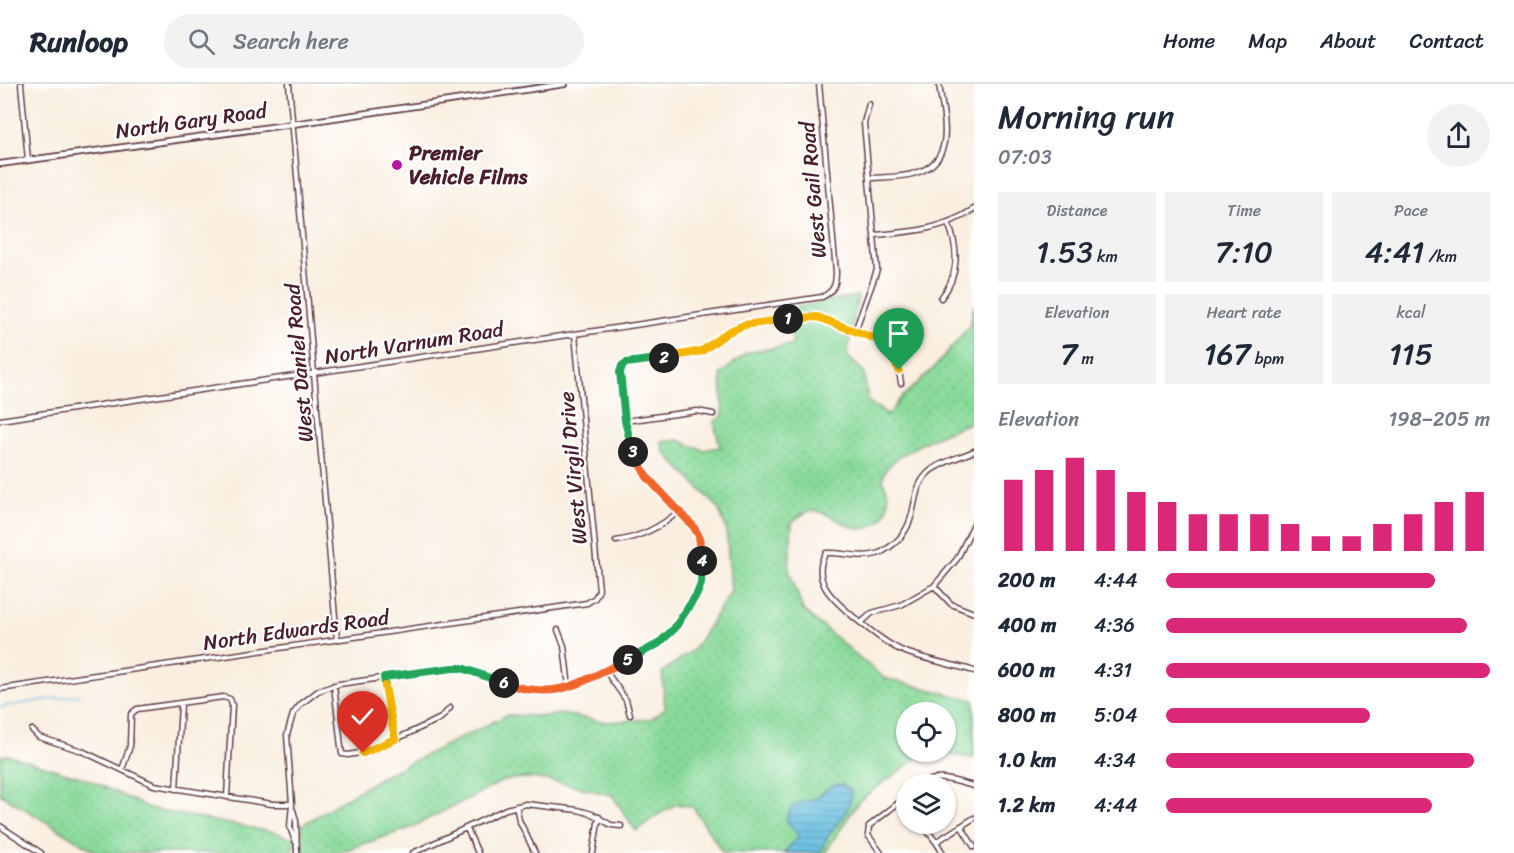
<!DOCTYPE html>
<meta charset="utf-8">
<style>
body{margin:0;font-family:Sriracha,sans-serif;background:#f2f2f3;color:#1f2937;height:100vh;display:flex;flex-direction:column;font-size:22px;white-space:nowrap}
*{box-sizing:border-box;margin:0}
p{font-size:20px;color:#747a83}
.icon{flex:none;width:33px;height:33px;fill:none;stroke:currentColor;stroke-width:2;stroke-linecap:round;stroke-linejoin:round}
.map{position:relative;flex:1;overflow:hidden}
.sheet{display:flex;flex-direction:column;background:#fff;width:540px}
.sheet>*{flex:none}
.buttons{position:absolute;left:896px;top:618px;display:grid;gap:12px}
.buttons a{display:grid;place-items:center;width:60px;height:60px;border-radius:50%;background:#fff;box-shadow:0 2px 4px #0004;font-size:30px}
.pin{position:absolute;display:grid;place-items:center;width:51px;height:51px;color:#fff;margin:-62px -26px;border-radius:50% 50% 50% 0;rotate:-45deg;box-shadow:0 0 6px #0007}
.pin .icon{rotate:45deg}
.km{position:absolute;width:30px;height:30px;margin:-15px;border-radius:50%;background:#222;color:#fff;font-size:16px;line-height:30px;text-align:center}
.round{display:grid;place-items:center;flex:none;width:63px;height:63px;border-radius:32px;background:#f2f2f3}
.headline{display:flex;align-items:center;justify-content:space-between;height:102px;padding:0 24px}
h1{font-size:33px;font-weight:600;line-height:45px}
.stats{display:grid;grid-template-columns:repeat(3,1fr);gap:9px;height:102px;padding:6px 24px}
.stats div{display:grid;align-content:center;border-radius:0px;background:#f2f2f3;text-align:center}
.stats b{font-size:30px;font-weight:600}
.stats small{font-size:16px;font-weight:400}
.stats p{font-size:16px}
.chart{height:168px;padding:12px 24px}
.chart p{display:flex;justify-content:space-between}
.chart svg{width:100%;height:108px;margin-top:6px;stroke:#db2777;stroke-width:6}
ul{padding:0 24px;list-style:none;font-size:20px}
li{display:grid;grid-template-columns:96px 72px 1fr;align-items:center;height:45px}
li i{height:15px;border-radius:8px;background:#db2777}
header{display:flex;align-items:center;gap:36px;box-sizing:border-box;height:84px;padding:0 30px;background:#fff;border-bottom:2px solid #e0e1e3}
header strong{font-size:28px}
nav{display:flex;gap:33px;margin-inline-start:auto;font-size:21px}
.search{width:420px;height:54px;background:#f2f2f3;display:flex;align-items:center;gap:15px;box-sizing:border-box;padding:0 21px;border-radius:33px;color:#747a83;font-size:22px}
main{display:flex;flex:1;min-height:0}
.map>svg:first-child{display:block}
.grass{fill:url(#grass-dots);stroke:#687c62;stroke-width:1.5;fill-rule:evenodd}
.water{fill:url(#water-rules);stroke:#566e85;stroke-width:1.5}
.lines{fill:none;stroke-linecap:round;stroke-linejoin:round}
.stream{stroke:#61bddf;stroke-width:1.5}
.minor-casing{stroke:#643e46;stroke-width:7}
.tertiary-casing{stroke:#643e46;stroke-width:8}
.minor{stroke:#fff;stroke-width:4}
.tertiary{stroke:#fff;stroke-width:4.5}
.split-1-casing{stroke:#fff;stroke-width:12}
.split-2-casing{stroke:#fff;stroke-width:12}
.split-3-casing{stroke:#fff;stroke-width:12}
.split-4-casing{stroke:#fff;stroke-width:12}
.split-5-casing{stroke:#fff;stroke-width:12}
.split-6-casing{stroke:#fff;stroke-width:12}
.split-7-casing{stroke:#fff;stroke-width:12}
.split-8-casing{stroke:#fff;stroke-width:12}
.split-1{stroke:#f5b400;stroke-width:8}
.split-2{stroke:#f5b400;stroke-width:8}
.split-3{stroke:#22a559;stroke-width:8}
.split-4{stroke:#f0652b;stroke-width:8}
.split-5{stroke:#22a559;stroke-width:8}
.split-6{stroke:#f0652b;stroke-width:8}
.split-7{stroke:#22a559;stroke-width:8}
.split-8{stroke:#f5b400;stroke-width:8}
.poi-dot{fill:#b5179e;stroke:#fff;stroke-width:2}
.labels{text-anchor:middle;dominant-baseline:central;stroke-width:4.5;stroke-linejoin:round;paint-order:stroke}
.street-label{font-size:21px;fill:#4a1f2b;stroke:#fff}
.poi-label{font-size:21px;font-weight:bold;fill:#4a1f2b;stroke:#fff;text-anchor:start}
</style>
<header>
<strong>Runloop</strong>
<div class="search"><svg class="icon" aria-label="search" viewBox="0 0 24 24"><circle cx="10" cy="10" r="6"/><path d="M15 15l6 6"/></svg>Search here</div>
<nav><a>Home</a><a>Map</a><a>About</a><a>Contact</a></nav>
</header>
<main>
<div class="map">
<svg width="974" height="769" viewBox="0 0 974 769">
<defs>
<pattern id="grass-dots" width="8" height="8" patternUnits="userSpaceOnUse" patternTransform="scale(1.5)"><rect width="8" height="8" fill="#87d999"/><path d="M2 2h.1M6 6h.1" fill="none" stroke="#76ba84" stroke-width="1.8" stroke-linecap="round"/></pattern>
<pattern id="water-rules" width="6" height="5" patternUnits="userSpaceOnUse" patternTransform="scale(1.5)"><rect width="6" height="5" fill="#61bddf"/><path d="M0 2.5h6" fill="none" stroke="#5299b5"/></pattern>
</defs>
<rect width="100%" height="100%" fill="#fff"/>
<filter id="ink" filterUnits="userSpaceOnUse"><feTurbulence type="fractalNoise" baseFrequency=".0167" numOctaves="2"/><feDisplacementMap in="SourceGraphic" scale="12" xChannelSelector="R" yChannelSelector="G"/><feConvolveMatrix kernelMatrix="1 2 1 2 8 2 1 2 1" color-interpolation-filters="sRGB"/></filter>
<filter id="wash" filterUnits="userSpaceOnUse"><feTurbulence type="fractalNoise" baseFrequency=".008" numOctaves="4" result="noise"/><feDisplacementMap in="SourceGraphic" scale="24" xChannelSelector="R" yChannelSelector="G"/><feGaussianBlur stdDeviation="1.35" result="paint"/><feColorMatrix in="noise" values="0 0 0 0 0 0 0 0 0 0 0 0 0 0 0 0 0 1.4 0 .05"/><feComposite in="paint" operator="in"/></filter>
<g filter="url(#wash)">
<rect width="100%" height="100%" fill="#f9eedf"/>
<path class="grass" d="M858,212L847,272L864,288L868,317L889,331L899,316L933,285L970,241L974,221V334L969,339C951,346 882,372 883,395C883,398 885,401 886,403C891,417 888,432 876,440C854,455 837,430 816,427C807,425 799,433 792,438L789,486L803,526L884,594L974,616V674L932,669L917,674L859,717L825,769H723L693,723L676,720L659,730L636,747L612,711C578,704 537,688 503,697L410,744L337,769H304L301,760L292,762V769H98L0,710V672L8,671L87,695L151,725L278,749L289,754L301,751L302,741L383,692L507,631L544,632L562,630L606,638L650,635L665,625L662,588L694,565L731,507L726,444L718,424L665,369L661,358L678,356L703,366L720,363L714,338L723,331L721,290L746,269L793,260L787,225ZM906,628H945V668H906Z"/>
<path class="water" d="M840,700L851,706C853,724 840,734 831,748C826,754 823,762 820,769H784L798,753C796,744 786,742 787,734C788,730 791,724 794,721C800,716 809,718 816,714C825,709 828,701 840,700Z"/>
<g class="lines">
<path class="stream" d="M0,623L79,611"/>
</g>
</g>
<g filter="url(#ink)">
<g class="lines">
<defs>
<path id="minor" d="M21,0L28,76
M289,0L337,556
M869,94C884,93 901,94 916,89C958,76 943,32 939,0
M874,151C910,148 943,146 974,125
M941,214C959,192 959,165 948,139
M855,247L877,186L864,39L869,20
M0,336L822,213C834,207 836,201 836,188L819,0
M625,337L697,327L713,330
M974,367C961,373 938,379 928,389C908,408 921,434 896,458C890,463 884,468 877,470C859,475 843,468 826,469C819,479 819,492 825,503C834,520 885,560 903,567C926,576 951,580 974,587
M616,457C641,453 660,444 679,427
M934,502L951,520L974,529
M862,538L872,529L901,521L934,502L957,475L974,440
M558,546L564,562L569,603
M605,586L626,616L630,631
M384,593L395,655
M334,601L341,663L342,670L348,671L371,667L441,634L450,624
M0,605L587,519L595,514L599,506L575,250
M32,646L39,653L82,667L154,701L272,720H292
M122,686L130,662L131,630L137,625L223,613L230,615L232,621L227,713
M922,700C938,689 956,698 974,702
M176,705L181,620
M516,722L519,736L535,769
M293,726L296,737L297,769
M922,740L936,758
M0,742L41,769
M961,742L974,763
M467,745L478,769
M295,757L290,743L292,720L287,651L293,630L301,620L318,607L339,600L453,584H462L529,606L551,607L569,603L658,560L674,545L697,510L702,492L699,452L693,442L647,393L634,371L625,337L620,288L622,282L626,279C647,276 679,275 698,269C713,264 722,249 736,244C751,238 799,231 814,233C824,234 834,240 844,243C876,255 896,261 901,299
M413,769L506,725L526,720L578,726L592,730L611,741L621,742
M593,769L599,733
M881,769L868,751L869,742L906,713
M943,769L936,758L974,734"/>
<path id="tertiary" d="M0,80L293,40L565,0"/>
</defs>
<use href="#minor" class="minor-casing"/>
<use href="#tertiary" class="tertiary-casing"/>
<use href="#minor" class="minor"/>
<use href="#tertiary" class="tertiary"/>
</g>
</g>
<g class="lines" filter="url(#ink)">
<defs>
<path id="split-1" d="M788,235L817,233L876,255L887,264L899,286"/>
<path id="split-2" d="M664,274L702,267L728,248L744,241L788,235"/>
<path id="split-3" d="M633,368L625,337L620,288L622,282L626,279L664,274"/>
<path id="split-4" d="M633,368L647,393L693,442L699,452L702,477"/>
<path id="split-5" d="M628,576L658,560L674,545L697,510L701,500L702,477"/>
<path id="split-6" d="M504,599C559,618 579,598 628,576"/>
<path id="split-7" d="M385,602L384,593L453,584H462L504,599"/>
<path id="split-8" d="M363,669L395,655L385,602"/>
</defs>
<use href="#split-1" class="split-1-casing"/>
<use href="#split-2" class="split-2-casing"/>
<use href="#split-3" class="split-3-casing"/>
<use href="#split-4" class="split-4-casing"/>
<use href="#split-5" class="split-5-casing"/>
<use href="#split-6" class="split-6-casing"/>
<use href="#split-7" class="split-7-casing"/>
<use href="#split-8" class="split-8-casing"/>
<use href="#split-1" class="split-1"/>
<use href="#split-2" class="split-2"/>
<use href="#split-3" class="split-3"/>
<use href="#split-4" class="split-4"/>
<use href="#split-5" class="split-5"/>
<use href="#split-6" class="split-6"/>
<use href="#split-7" class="split-7"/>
<use href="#split-8" class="split-8"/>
</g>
<circle class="poi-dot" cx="397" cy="81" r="6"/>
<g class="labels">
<g class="street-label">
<text transform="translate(191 37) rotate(-8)">North Gary Road</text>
<text transform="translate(813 106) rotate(-95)">West Gail Road</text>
<text transform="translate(414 259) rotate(-9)">North Varnum Road</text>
<text transform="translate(299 279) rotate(-95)">West Daniel Road</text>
<text transform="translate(573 384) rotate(-95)">West Virgil Drive</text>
<text transform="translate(296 546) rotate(-8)">North Edwards Road</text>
</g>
<g class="poi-label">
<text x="409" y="69">Premier<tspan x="409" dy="24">Vehicle Films</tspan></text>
</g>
</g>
</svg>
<div class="buttons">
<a><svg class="icon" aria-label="locate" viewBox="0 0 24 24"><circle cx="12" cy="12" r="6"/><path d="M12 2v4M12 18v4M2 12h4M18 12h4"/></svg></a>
<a><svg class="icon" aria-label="layers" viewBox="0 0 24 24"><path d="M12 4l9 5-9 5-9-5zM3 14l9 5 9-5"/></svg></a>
</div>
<div class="pin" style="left:899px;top:286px;background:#1e9e55"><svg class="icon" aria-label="arrive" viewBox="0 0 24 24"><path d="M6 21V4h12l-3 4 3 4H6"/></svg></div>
<div class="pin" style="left:363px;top:669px;background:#d93025"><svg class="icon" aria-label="check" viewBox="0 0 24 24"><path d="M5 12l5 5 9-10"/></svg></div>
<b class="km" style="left:788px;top:235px">1</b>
<b class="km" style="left:664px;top:274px">2</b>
<b class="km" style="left:633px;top:368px">3</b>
<b class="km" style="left:702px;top:477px">4</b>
<b class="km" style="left:628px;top:576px">5</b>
<b class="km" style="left:504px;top:599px">6</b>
</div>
<section class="sheet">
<div class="headline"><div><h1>Morning run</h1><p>07:03</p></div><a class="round"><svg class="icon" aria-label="share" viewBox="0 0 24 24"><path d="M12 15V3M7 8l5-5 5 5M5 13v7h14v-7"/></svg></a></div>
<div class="stats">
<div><p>Distance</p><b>1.53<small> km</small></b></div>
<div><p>Time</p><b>7:10</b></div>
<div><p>Pace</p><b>4:41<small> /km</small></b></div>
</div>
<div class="stats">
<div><p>Elevation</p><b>7<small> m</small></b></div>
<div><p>Heart rate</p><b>167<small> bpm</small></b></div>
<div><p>kcal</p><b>115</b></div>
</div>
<div class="chart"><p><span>Elevation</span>198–205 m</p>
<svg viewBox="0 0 160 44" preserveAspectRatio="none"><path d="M5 44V15M15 44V11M25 44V6M35 44V11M45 44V20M55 44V24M65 44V29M75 44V29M85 44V29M95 44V33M105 44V38M115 44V38M125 44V33M135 44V29M145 44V24M155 44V20"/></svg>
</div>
<ul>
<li><b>200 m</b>4:44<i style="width:83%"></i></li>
<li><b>400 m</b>4:36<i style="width:93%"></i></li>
<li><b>600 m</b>4:31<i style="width:100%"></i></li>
<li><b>800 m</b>5:04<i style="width:63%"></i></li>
<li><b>1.0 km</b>4:34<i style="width:95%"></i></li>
<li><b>1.2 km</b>4:44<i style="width:82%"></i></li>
</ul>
</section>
</main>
